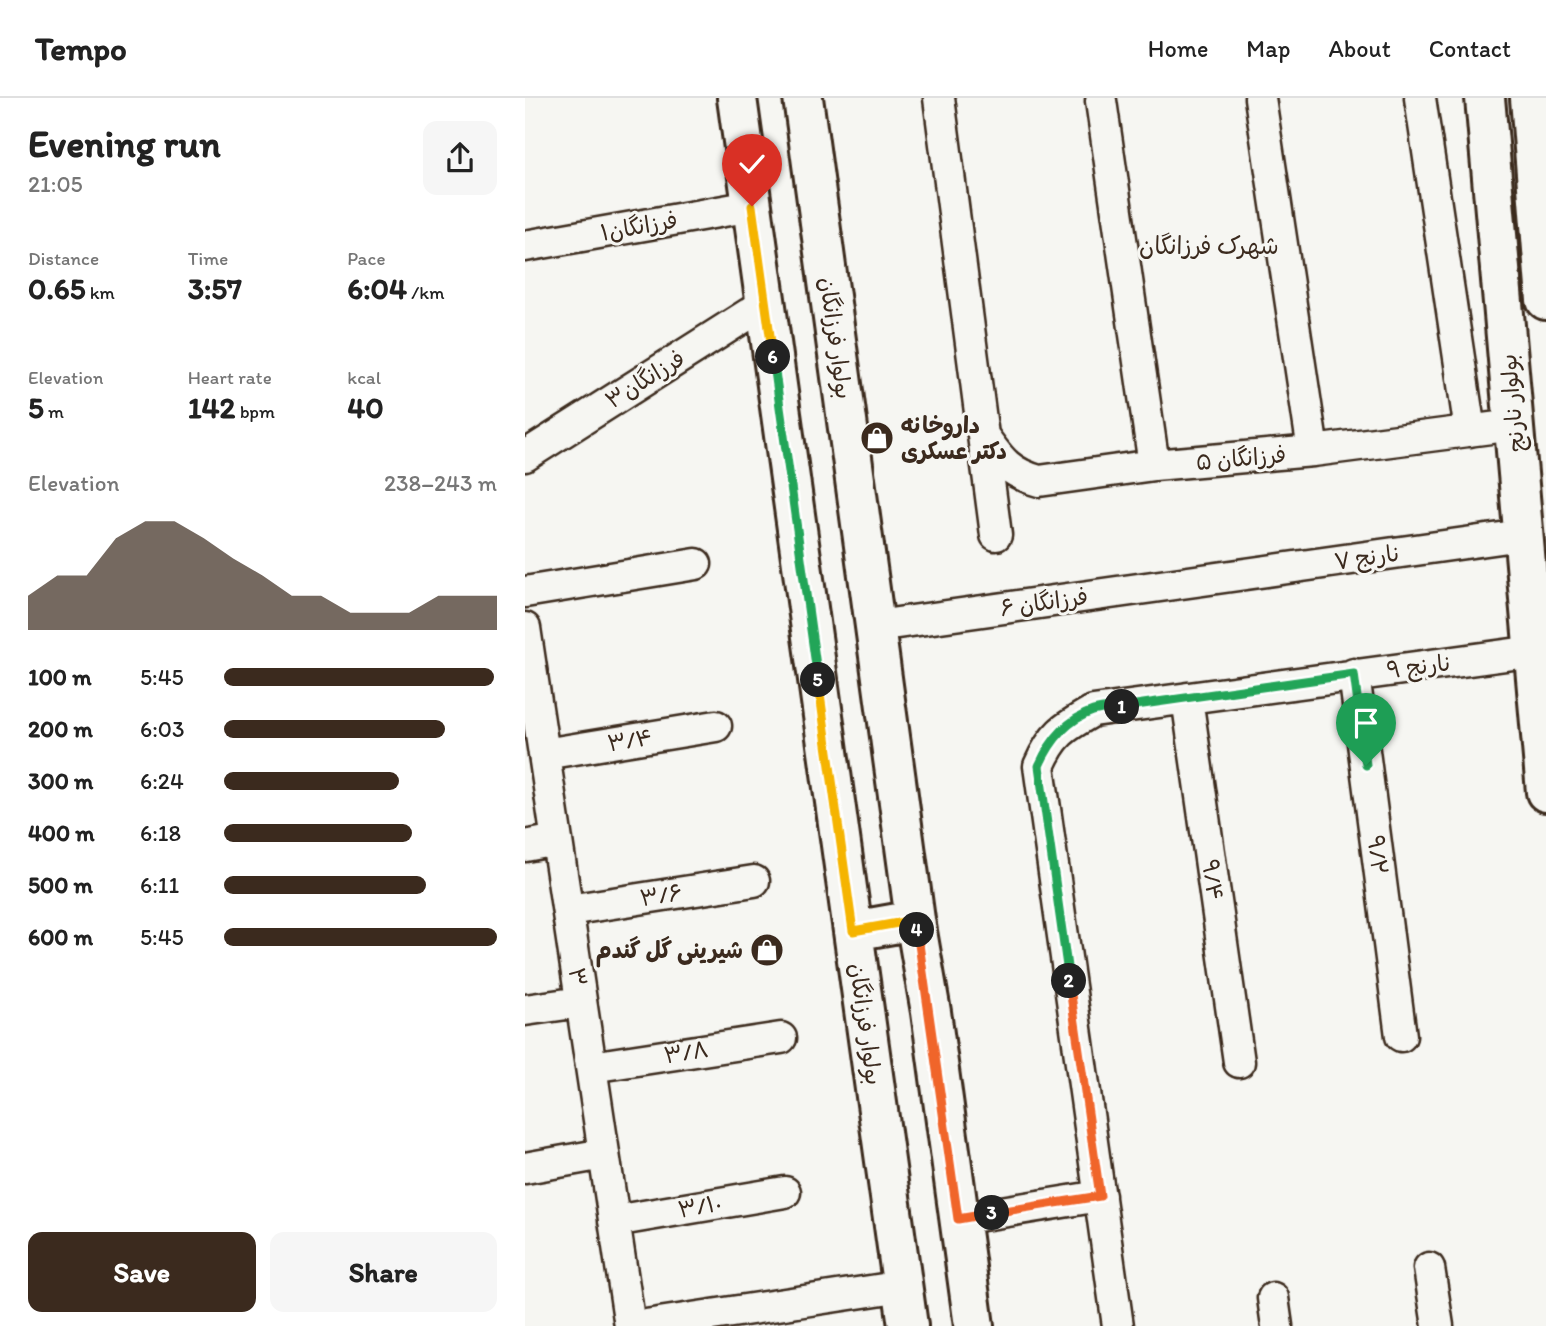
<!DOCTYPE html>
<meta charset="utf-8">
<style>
body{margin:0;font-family:Itim,"Playpen Sans Arabic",sans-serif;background:#f6f6f6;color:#222;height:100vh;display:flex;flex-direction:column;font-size:26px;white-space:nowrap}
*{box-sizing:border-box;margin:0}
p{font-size:23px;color:#767676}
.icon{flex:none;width:38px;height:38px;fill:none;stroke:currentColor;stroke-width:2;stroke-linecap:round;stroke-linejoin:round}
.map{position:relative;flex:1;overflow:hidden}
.details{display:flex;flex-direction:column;background:#fff;width:525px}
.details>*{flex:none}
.pin{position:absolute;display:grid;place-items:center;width:60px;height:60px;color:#fff;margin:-72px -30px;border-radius:50% 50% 50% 0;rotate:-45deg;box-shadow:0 0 7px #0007}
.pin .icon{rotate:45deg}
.km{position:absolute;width:35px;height:35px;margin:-18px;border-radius:50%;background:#222;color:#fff;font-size:19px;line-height:35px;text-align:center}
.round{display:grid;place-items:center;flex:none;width:74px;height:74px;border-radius:14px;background:#f6f6f6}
.headline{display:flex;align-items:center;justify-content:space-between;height:119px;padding:0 28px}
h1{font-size:38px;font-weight:700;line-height:52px}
.stats{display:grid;grid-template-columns:repeat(3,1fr);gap:10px;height:119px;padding:7px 28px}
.stats div{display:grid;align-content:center}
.stats b{font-size:30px;font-weight:700}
.stats small{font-size:19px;font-weight:400}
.stats p{font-size:19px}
.chart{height:196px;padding:14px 28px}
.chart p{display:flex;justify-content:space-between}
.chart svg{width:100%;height:126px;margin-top:7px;fill:#3b2a1e;opacity:.7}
.primary-button{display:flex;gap:14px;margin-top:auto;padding:14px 28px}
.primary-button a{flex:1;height:80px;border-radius:14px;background:#3b2a1e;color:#fff;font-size:28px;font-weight:700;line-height:80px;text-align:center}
.primary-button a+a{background:#f6f6f6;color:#222}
ul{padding:0 28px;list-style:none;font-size:23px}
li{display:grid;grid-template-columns:112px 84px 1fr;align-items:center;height:52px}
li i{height:18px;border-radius:9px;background:#3b2a1e}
header{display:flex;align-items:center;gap:42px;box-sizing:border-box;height:98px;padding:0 35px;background:#fff;border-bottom:2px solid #e0e0e0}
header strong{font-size:33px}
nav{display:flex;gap:38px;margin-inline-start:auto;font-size:24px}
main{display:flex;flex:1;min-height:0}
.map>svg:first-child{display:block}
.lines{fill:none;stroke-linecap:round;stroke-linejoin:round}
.minor-casing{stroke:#3b2a1e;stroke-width:35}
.major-casing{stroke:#3b2a1e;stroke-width:44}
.minor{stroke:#f6f6f2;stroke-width:30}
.major{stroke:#f6f6f2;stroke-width:38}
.split-1-casing{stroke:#fff;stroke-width:14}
.split-2-casing{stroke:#fff;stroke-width:14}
.split-3-casing{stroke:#fff;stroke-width:14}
.split-4-casing{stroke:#fff;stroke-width:14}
.split-5-casing{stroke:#fff;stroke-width:14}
.split-6-casing{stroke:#fff;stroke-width:14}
.split-7-casing{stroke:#fff;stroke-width:14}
.split-1{stroke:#22a559;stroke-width:9}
.split-2{stroke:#22a559;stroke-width:9}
.split-3{stroke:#f0652b;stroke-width:9}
.split-4{stroke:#f0652b;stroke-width:9}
.split-5{stroke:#f5b400;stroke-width:9}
.split-6{stroke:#22a559;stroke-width:9}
.split-7{stroke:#f5b400;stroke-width:9}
.labels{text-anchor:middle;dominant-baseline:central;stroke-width:6;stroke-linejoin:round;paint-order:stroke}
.street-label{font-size:23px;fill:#3b2a1e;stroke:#f6f6f2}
.poi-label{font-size:23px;font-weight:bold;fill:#3b2a1e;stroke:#f6f6f2;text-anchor:start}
.neighbourhood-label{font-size:24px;fill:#3b2a1e;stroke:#f6f6f2}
</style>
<header>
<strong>Tempo</strong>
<nav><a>Home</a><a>Map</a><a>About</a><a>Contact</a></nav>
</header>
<main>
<section class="details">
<div class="headline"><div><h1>Evening run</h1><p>21:05</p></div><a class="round"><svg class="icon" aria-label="share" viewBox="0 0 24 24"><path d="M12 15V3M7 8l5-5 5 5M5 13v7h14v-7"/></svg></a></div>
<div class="stats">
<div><p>Distance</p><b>0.65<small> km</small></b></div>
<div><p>Time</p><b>3:57</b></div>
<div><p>Pace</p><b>6:04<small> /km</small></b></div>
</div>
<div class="stats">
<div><p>Elevation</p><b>5<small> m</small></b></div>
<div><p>Heart rate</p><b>142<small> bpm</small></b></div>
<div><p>kcal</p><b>40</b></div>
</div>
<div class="chart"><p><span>Elevation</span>238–243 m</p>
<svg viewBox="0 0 160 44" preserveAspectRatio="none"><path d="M0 44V32L10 25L20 25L30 12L40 6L50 6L60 12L70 19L80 25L90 32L100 32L110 38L120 38L130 38L140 32L150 32L160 32V44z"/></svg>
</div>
<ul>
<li><b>100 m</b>5:45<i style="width:99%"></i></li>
<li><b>200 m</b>6:03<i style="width:81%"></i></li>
<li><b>300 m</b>6:24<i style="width:64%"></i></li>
<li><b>400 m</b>6:18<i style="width:69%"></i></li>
<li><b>500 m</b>6:11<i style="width:74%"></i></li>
<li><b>600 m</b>5:45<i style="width:100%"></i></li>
</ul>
<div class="primary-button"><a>Save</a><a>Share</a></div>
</section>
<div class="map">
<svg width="1021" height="1228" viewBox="0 0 1021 1228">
<rect width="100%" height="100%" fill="#f6f6f2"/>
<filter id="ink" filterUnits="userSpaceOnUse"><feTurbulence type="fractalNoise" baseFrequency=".0143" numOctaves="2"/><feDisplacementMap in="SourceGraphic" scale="14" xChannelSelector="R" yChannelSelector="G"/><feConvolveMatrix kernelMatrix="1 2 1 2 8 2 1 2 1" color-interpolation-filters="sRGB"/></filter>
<g filter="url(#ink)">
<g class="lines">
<defs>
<path id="minor" d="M414,0L471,437
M735,0L788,353
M895,0L945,333
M576,3L629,367
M0,148L227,108
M459,339C476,363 485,375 514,383L629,367L788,353L989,327
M0,358L241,205
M0,494L171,466
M351,528L997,437
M0,530L105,1228
M829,576L876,938
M662,600L714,964
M19,656L191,628
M0,748L32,742
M43,812L229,783
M0,912L56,904
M66,969L256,940
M0,1070L79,1056
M433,1121L575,1098
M89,1123L260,1094
M904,1170L913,1228
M748,1200L752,1228
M114,1228L378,1188
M593,1228L514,668C528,636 538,630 568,613L1009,553"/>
<path id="major" d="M212,0L383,1228
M278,0L390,822L406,914L449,1228
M960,0L1021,694
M1005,0L1021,202
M328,833L390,822"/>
</defs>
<use href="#minor" class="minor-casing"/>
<use href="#major" class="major-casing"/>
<use href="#minor" class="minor"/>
<use href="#major" class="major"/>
</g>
</g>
<g class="lines" filter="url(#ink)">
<defs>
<path id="split-1" d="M597,609L829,576L841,667"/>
<path id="split-2" d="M544,883L514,668C525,643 541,622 568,613C577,610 588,610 597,609"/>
<path id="split-3" d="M467,1115L575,1098L544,883"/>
<path id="split-4" d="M392,832L433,1121L467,1115"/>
<path id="split-5" d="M293,582L328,833L390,822L392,832"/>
<path id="split-6" d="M248,259L293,582"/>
<path id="split-7" d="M227,108L248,259"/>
</defs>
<use href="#split-1" class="split-1-casing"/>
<use href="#split-2" class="split-2-casing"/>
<use href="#split-3" class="split-3-casing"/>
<use href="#split-4" class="split-4-casing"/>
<use href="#split-5" class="split-5-casing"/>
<use href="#split-6" class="split-6-casing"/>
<use href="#split-7" class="split-7-casing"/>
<use href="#split-1" class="split-1"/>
<use href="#split-2" class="split-2"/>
<use href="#split-3" class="split-3"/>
<use href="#split-4" class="split-4"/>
<use href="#split-5" class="split-5"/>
<use href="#split-6" class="split-6"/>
<use href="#split-7" class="split-7"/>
</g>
<defs>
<symbol id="shop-disc" viewBox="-11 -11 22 22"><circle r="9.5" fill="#3b2a1e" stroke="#f6f6f2"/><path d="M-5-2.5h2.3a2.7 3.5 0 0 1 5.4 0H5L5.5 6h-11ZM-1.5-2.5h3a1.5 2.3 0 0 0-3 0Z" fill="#fff"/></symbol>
</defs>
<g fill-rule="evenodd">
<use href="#shop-disc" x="333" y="321" width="38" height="38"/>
<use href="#shop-disc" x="223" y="833" width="38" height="38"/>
</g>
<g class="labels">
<g class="street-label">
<text transform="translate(114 128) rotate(-10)">فرزانگان۱</text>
<text transform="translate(311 240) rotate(82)">بولوار فرزانگان</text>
<text transform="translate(120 281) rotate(-32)">فرزانگان۳</text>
<text transform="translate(987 305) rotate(-95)">بولوار نارنج</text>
<text transform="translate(716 360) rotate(-5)">فرزانگان ۵</text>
<text transform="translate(842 459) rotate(-8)">نارنج ۷</text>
<text transform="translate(519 504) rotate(-8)">فرزانگان ۶</text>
<text transform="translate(894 568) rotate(-7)">نارنج ۹</text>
<text transform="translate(105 642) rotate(-9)">۳/۴</text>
<text transform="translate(853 757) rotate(83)">۹/۲</text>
<text transform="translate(688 782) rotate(82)">۹/۴</text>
<text transform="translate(136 797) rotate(-9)">۳/۶</text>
<text transform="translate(53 879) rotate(81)">۳</text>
<text transform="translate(341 926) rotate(82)">بولوار فرزانگان</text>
<text transform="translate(161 954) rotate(-9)">۳/۸</text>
<text transform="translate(175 1108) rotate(-10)">۳/۱۰</text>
</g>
<g class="poi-label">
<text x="376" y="327">داروخانه<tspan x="376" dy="26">دکتر عسکری</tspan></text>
<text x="218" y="852" text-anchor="end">شیرینی گل گندم</text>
</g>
<g class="neighbourhood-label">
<text x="684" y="147">شهرک فرزانگان</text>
</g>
</g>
</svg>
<div class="pin" style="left:841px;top:667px;background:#1e9e55"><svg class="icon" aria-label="arrive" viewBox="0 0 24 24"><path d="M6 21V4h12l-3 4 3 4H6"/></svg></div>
<div class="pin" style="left:227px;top:108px;background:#d93025"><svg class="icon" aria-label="check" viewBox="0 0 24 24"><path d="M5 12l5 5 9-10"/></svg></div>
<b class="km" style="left:597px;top:609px">1</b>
<b class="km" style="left:544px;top:883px">2</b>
<b class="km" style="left:467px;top:1115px">3</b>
<b class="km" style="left:392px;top:832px">4</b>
<b class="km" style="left:293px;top:582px">5</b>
<b class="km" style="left:248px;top:259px">6</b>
</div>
</main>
